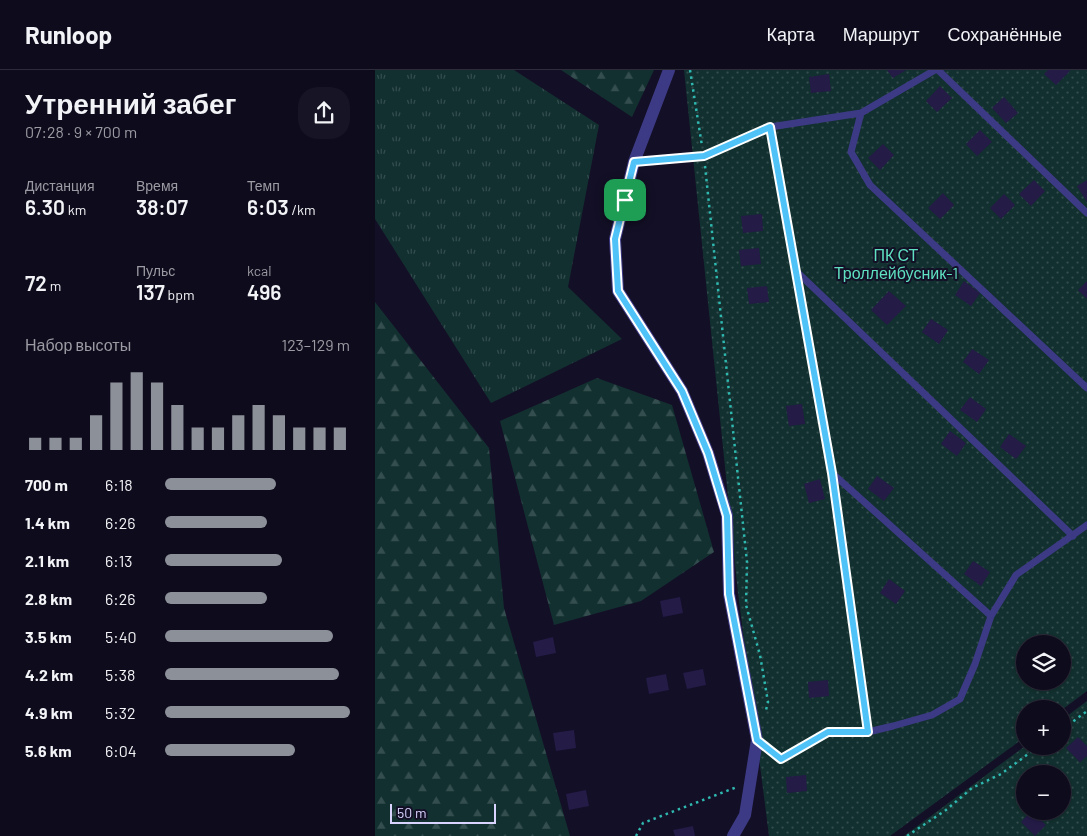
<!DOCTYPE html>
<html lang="ru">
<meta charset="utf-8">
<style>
body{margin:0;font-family:Barlow,sans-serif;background:#171425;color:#f1f3f6;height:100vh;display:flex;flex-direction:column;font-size:19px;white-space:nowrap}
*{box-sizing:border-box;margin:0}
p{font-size:16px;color:#9b9ba3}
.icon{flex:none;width:28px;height:28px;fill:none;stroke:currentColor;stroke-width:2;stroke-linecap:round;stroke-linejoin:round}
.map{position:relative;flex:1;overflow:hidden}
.panel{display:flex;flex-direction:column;background:#0e0b1c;width:375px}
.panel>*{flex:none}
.tools{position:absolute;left:641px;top:565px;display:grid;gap:10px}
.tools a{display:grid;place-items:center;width:55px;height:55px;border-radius:50%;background:#0e0b1c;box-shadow:0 1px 4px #0004,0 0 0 1px #2e2b3b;font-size:25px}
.scale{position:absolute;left:15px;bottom:12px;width:106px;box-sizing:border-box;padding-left:5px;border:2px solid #d9d4ff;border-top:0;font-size:14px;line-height:18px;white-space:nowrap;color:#d9d4ff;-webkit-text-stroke:4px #130f26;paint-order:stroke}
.pin{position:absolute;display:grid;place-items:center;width:42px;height:42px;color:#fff;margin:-21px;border-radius:10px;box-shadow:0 2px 8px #0006}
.round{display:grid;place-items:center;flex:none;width:52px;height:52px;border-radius:20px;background:#171425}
.overview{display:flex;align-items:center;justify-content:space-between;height:85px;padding:0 25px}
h1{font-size:28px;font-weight:600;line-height:38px}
.figures{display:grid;grid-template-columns:repeat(3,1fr);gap:8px;height:85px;padding:5px 25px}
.figures div{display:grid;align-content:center}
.figures b{font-size:21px;font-weight:600}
.figures small{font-size:14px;font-weight:400}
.figures p{font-size:14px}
.chart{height:140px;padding:10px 25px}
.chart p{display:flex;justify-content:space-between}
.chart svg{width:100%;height:90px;margin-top:5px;stroke:#8c9099;stroke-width:6}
ul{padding:0 25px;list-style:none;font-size:16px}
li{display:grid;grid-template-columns:80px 60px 1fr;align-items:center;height:38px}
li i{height:12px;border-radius:6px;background:#8c9099}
header{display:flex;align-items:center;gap:30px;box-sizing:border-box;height:70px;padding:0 25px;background:#0e0b1c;border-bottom:1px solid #2e2b3b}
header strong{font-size:24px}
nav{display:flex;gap:28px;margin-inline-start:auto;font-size:18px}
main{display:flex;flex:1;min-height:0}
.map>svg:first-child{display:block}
.grass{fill:url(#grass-tufts)}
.forest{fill:url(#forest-firs)}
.garden{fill:url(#garden-dots);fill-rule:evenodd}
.building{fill:#241b47}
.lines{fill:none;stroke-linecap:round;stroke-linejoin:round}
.path{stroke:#2fb8b0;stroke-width:2.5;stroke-dasharray:2.5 4;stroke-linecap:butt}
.service{stroke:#3d3a85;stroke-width:7}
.minor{stroke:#3d3a85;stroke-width:12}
.route-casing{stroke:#fff;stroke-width:10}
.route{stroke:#4fc3f7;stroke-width:6}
.labels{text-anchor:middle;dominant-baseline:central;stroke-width:4;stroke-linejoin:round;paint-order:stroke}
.park-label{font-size:16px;fill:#5fe0c0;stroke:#130f26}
</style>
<header>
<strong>Runloop</strong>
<nav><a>Карта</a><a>Маршрут</a><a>Сохранённые</a></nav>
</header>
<main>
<section class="panel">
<div class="overview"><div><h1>Утренний забег</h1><p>07:28 · 9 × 700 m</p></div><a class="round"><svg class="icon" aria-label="share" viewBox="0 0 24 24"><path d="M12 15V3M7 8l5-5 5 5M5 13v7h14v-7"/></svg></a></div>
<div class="figures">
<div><p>Дистанция</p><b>6.30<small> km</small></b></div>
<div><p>Время</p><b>38:07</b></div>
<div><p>Темп</p><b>6:03<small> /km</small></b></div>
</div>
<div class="figures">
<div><b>72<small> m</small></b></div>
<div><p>Пульс</p><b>137<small> bpm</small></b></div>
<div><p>kcal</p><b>496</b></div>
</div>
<div class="chart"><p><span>Набор высоты</span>123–129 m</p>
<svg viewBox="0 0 160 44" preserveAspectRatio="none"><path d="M5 44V38M15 44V38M25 44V38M35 44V27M45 44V11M55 44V6M65 44V11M75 44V22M85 44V33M95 44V33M105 44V27M115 44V22M125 44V27M135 44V33M145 44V33M155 44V33"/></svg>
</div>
<ul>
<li><b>700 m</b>6:18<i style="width:60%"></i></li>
<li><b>1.4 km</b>6:26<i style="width:55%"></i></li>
<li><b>2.1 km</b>6:13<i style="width:63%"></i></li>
<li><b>2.8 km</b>6:26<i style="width:55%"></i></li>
<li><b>3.5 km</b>5:40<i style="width:91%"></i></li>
<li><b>4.2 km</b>5:38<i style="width:94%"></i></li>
<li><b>4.9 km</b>5:32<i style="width:100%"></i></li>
<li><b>5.6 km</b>6:04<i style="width:70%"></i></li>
</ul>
</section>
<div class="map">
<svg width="712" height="766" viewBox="0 0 712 766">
<defs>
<pattern id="grass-tufts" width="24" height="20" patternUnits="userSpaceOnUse" patternTransform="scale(1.25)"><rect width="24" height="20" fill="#12302f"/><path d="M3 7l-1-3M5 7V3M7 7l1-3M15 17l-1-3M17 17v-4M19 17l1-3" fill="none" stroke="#344d4e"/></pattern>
<pattern id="forest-firs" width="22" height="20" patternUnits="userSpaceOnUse" patternTransform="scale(1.25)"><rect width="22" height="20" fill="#12302f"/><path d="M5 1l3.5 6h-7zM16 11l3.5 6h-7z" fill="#344d4e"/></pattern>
<pattern id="garden-dots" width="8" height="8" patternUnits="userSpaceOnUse" patternTransform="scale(1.25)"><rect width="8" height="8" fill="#12302f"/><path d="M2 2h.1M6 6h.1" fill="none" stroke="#344d4e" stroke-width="1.8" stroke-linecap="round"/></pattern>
</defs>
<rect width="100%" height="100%" fill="#130f26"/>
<path class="grass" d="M0,0H139L224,55L193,217L247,269L116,333L0,149Z"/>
<path class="forest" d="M186,0H279L257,47Z
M0,232L114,378L129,538L195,766H0Z
M222,308L297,335L339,482L266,531L179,555L125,351Z"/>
<path class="garden" d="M309,0H712V621L688,639H650V667L515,766H394L363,523ZM650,574H688V611H650Z
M712,631V766H529L650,676H688V649ZM650,704H688V741H650Z"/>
<path class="building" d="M512,0H531L518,8Z
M673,0H694L695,1L681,15L669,4Z
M454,4L456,21L436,23L434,7Z
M565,16L577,28L562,42L551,31Z
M629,27L643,43L631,53L617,38Z
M605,60L617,72L602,86L591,74Z
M508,74L519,85L505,100L493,88Z
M659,110L670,121L656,136L644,124Z
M712,110V132L702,116Z
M568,123L579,135L565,149L553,138Z
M629,124L640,135L626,149L615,138Z
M387,144L388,161L368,163L366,146Z
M384,178L386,194L366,196L364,180Z
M589,211L605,223L596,236L580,225Z
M712,211V229L703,220Z
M392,216L394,232L374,234L372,218Z
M514,221L531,236L512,255L496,240Z
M556,249L573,260L564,274L547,262Z
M597,279L614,290L604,304L588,292Z
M595,327L611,339L602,352L585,340Z
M427,334L430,354L414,356L411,336Z
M575,361L591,373L582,386L566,374Z
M634,364L651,376L641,389L625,377Z
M502,406L519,418L509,431L493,419Z
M445,409L450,429L434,433L429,414Z
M598,491L615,502L606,516L589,504Z
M514,509L530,521L521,534L505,523Z
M305,527L308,543L288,547L285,531Z
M178,567L181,583L161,587L158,572Z
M328,599L331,615L312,619L308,603Z
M291,604L294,620L274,624L271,608Z
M453,610L454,626L434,628L433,612Z
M199,660L201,678L181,681L178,663Z
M703,667L712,676V686L705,692L691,678Z
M431,705L432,721L412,723L411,707Z
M211,720L214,736L194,740L191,724Z
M656,741L671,755L660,766L646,752Z
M318,756L320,766H300L298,760Z"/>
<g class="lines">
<path class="path" d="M315,0L327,76
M330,96L372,492L371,535L385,585L393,632L391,640
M688,659L712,641
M261,766L268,753L362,717
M532,766L571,740L597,718L626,704L664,676"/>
<path class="service" d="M563,0L712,143
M486,43L476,82L495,115L712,318
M395,57L457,403L493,662
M259,92L329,86L395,57L486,43L560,0
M420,200L698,466
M457,403L616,546
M382,671L407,689L453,662H493L518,656L557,645L585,629L600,594L616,546L641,505L712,455"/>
<path class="minor" d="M294,0L259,92L240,169L243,221L307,321L333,383L352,445L354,524L382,670L370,745L358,766"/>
</g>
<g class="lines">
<defs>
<path id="route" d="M395,57L457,403L493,662H453L406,689L382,670L354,524L352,446L333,383L307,321L243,221L240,169L259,92L329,86Z"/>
</defs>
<use href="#route" class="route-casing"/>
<use href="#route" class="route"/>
</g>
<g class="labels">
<g class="park-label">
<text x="521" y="184">ПК СТ<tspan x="521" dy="18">Троллейбусник-1</tspan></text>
</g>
</g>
</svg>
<div class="tools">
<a><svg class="icon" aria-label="layers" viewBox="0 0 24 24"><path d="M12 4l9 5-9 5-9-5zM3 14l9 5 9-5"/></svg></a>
<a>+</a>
<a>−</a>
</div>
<div class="scale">50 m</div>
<div class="pin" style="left:250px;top:130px;background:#1e9e55"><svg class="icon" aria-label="arrive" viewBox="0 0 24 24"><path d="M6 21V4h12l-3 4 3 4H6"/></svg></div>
</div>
</main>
